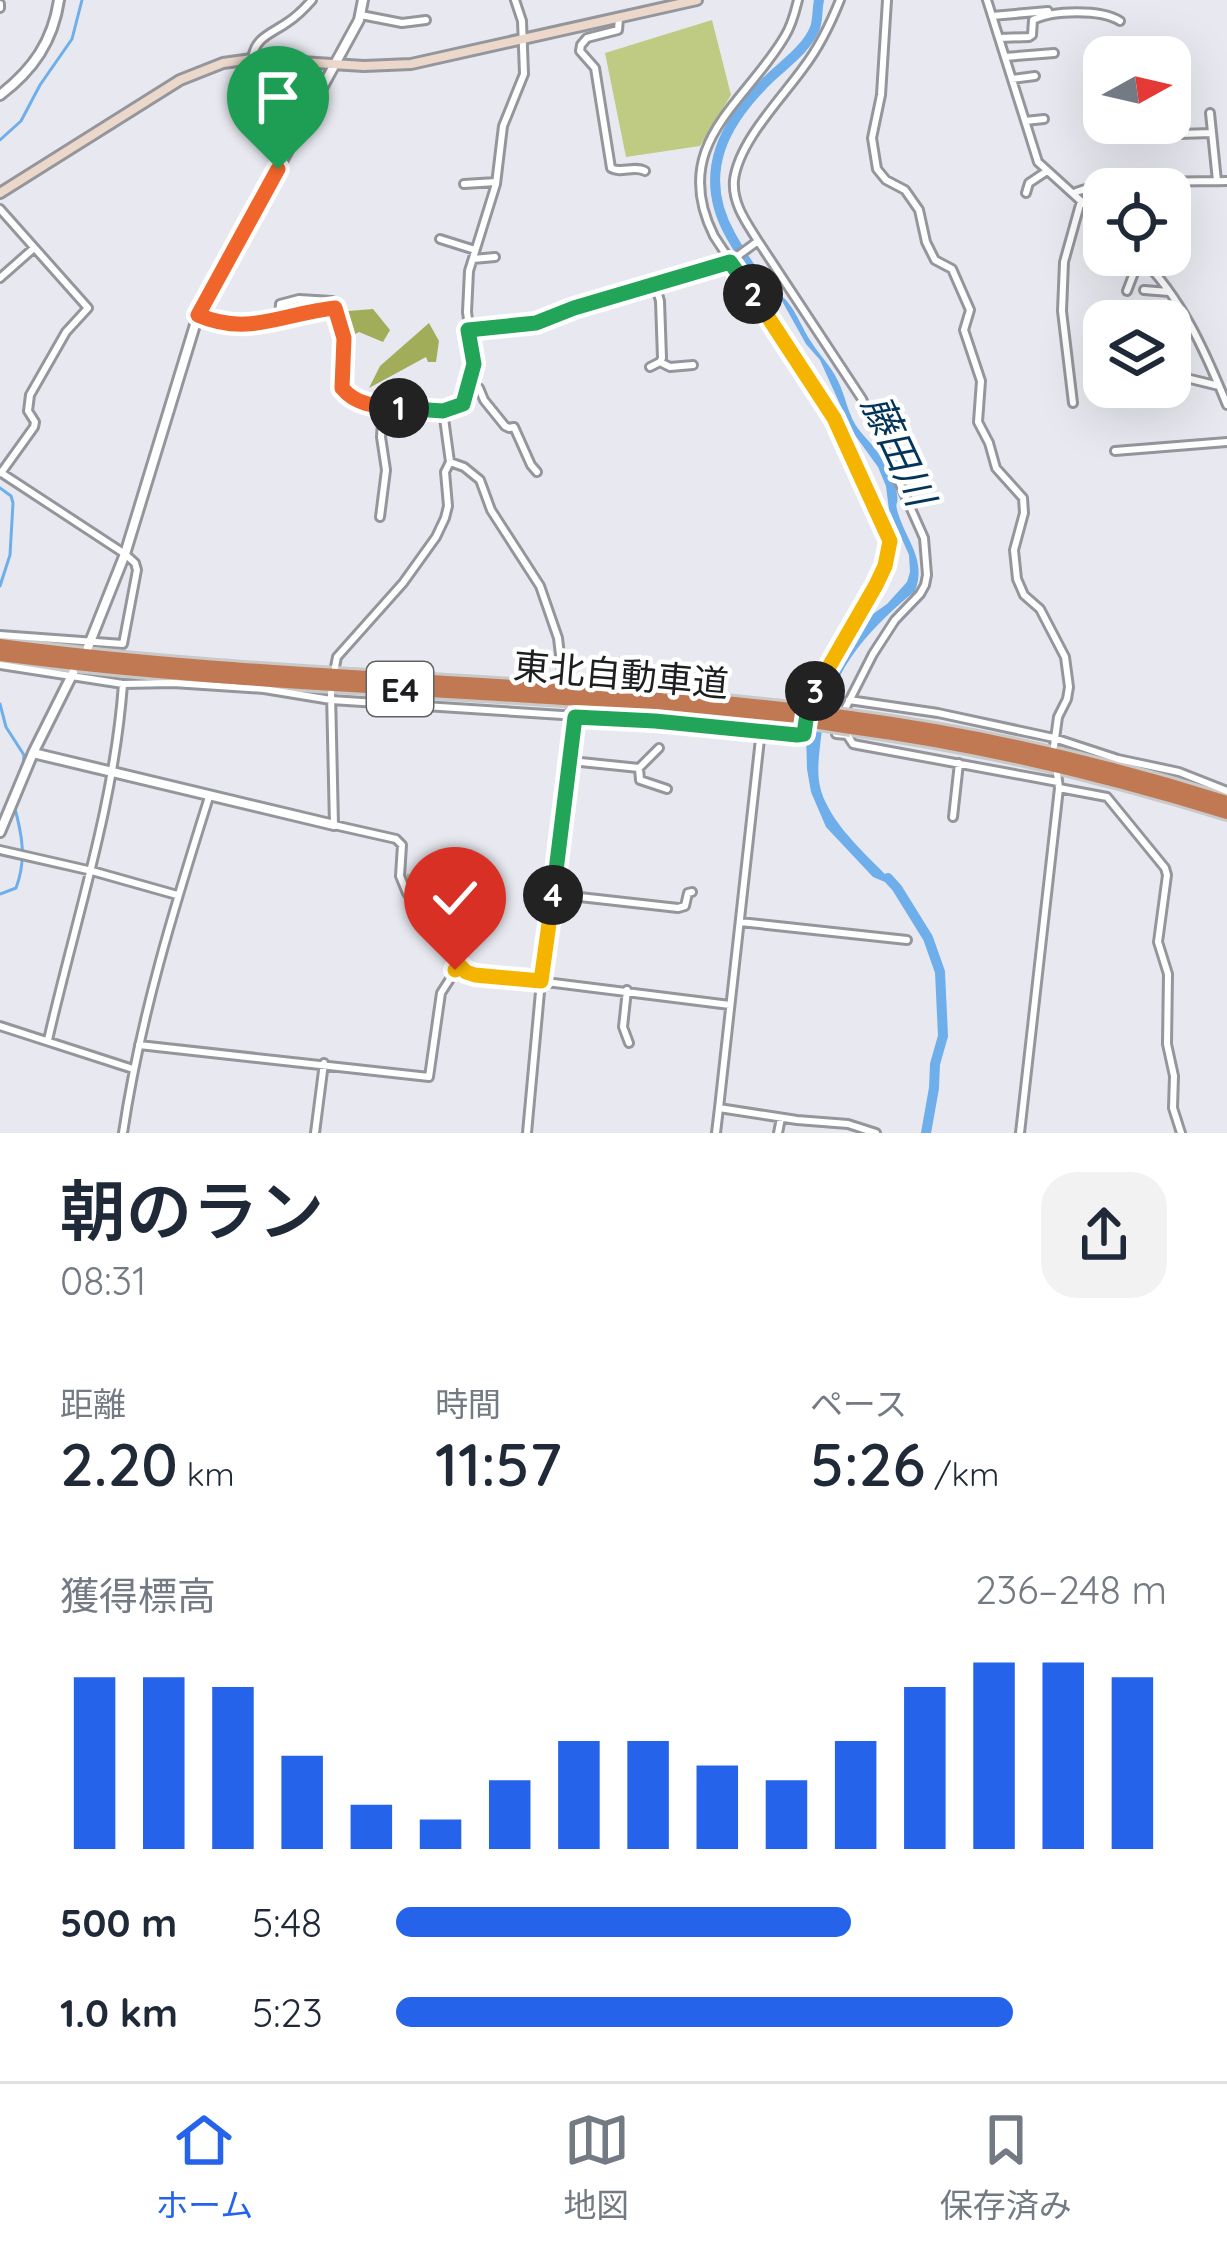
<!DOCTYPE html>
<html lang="ja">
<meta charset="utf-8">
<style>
body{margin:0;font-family:Quicksand,"Noto Sans JP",sans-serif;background:#f2f2f3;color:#1f2937;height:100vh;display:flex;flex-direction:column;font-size:45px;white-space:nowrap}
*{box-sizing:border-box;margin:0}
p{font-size:39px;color:#747a83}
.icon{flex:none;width:66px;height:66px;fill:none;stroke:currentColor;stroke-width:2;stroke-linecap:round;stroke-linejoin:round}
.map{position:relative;height:1133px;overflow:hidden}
.details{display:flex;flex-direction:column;background:#fff;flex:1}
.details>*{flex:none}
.needle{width:78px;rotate:82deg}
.controls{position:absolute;left:1083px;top:36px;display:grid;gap:24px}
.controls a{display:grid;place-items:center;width:108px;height:108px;border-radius:24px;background:#fff;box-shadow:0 12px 48px #0002;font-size:60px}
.pin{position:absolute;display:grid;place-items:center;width:102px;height:102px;color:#fff;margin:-123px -51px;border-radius:50% 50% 50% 0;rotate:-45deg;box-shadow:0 0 12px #0007}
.pin .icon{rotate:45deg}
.km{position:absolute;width:60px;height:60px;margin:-30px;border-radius:50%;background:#222;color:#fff;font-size:33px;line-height:60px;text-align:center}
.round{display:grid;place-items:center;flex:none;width:126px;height:126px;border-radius:36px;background:#f2f2f3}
.head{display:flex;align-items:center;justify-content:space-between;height:204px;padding:0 60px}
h1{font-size:66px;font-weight:600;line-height:90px}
.stats{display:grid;grid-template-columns:repeat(3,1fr);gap:18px;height:204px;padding:12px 60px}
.stats div{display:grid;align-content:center}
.stats b{font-size:60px;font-weight:600}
.stats small{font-size:33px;font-weight:400}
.stats p{font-size:33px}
.chart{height:336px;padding:24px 60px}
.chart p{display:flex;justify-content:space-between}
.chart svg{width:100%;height:216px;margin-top:12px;stroke:#2563eb;stroke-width:6}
ul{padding:0 60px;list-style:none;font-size:39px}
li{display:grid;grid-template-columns:192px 144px 1fr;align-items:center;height:90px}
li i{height:30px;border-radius:15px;background:#2563eb}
.dock{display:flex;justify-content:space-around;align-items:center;height:168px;border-top:3px solid #e0e1e3;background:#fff;font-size:33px;color:#747a83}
.dock a{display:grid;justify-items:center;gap:6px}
.dock .selected{color:#2563eb}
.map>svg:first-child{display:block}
.green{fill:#bfca83}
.forest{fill:#a2ad59}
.water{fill:#6eaeea}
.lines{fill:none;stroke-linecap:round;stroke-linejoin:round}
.stream{stroke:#6eaeea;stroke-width:3}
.river{stroke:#6eaeea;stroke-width:10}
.minor-casing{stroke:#94969c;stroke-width:12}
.tertiary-casing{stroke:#94969c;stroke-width:14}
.secondary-casing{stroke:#94969c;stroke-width:14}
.motorway-casing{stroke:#c9c9c9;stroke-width:18}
.minor{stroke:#fff;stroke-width:6}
.tertiary{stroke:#fff;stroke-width:8}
.secondary{stroke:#ecd7cb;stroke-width:8}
.motorway{stroke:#c17953;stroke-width:12}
.motorway-bridge-casing{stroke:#c9c9c9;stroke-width:18;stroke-linecap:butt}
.motorway-bridge{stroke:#c17953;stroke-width:12}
.split-1-casing{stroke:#fff;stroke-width:24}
.split-2-casing{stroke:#fff;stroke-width:24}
.split-3-casing{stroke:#fff;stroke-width:24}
.split-4-casing{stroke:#fff;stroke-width:24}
.split-5-casing{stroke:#fff;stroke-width:24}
.split-1{stroke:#f0652b;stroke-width:15}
.split-2{stroke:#22a559;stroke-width:15}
.split-3{stroke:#f5b400;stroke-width:15}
.split-4{stroke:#22a559;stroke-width:15}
.split-5{stroke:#f5b400;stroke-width:15}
.labels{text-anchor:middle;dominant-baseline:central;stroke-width:9;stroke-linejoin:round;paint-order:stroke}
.shield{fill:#fff;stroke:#616263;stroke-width:3}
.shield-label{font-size:33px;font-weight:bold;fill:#1d1e20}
.street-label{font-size:36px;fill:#1d1e20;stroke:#fff}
.water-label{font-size:39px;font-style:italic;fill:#03355b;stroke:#fff}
</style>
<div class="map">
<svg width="1227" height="1133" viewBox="0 0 1227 1133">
<rect width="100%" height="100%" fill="#e8e9f0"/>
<path class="green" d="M712,20L731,95L700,146L626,157L605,53Z
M422,865C436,865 446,867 459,870C470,872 477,869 486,873C481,900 466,916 441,928L406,880L407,874L420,875Z"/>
<path class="forest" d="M373,309L390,330L383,342L359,332L350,337L348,311Z
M429,323L439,341L436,362H428L426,357L369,388L380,366Z"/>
<path class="water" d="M767,288C793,296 798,323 812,343C820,356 831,366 838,381C845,395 847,410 855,424C861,434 871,442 878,453C885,463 895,481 897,494C899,508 894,499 898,513C906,540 927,560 915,591C863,634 827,675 820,746C818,765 816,782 825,801C840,834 873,860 897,887L873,877L826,827L811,792L807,769L806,733L813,701L848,641L863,621L887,604L907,582L910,572L909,555L889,510L886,486L878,467L852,431L820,360L806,344L782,301L769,294Z"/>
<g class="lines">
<path class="stream" d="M0,140L21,121L40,85L72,39L82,0
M0,488L11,496L13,503L10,555L0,586
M0,704L6,727L24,755L23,768
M0,894L16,888C27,859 22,834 14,805"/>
<path class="river" d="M777,295C756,280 743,257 731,236C695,173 725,121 771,77C786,63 807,48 815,28C818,20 817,9 819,0
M888,878L897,888L928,938L940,972L943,1036L935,1064L934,1088L926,1133"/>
<defs>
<path id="minor" d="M798,0C795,12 792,25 785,36C746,103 668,144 714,236L834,418L854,457L890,541L885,566L876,585L809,700L807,710
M887,0L881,95L872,138L877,169L886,180L905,190L919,210L926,242L935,260L952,269L970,310L964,330L981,381L978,422L989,443L996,468L1023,498L1024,513L1014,550L1017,579L1024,595L1040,609L1065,657L1069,687L1067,699L1058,717L1054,746
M987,0L1038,162L1104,222
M0,4V8
M361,15L402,23L426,20
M992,16L1048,11
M619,18L618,30L587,38L581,45L580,51L595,68L611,168C621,174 634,165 645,171
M999,38L1029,37L1032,35L1033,20C1053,10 1101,9 1120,21
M1005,57L1054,53
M252,59C255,37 271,34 288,22C297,16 305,8 312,0
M1012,79L1035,76
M1210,113L1217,181
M1025,121L1044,119
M1178,134L1212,133
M464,184L496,182
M1026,193L1029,183L1047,171
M1074,193C1103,179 1190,182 1227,181
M0,209L88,308L66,332L30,395L28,411L35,422L34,427L1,473
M440,239L475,250
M758,241L862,399L924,538L927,575L925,585L920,594L895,620L873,654L843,713
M1138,255C1181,296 1205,351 1227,405
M473,259L495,257
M0,278L34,248
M1144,290L1169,292
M1127,291L1140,257
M198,315C249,337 284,313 335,308L344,338L342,388L352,399L362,403L433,411H443L463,404L474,364L467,312L469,271L496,184L503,126L524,74L522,21L515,0
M279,319L280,304L299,299L332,301L335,308
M468,330L536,323L574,309L728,263L758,241C746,222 732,203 734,180C739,141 782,98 804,67C820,46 830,25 840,0
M660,362L670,367L693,365
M650,367L660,362L662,358L660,301L655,284
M1170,374L1219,386
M470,386L479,388L484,400L505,426L509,428L514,427L531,465L537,472
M1073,403L1062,311L1064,262L1081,201
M1115,451L1227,442
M450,462L464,467L480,480L491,510L540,586L558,638L563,680
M0,472L125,554L135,563L137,570L123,644L0,635
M380,517L386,470L381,437L383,406
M0,665L123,684L173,683L264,689L331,700L655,721L797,735L804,734L806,724
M335,667L337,657L403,583L436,537L445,518L448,506L445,472L450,462L443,411
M331,693L334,825L396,839L402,845L400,876L407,893L466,972L730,1005
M849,700L938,713L1054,738L1118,759L1179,772L1227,791
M839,726L836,734L847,735L853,744L858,745L1058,782
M761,730L719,1108L797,1120L848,1124L876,1133
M571,761L639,768L640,780L667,789
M639,768L659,748
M1059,788L1107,797L1165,868L1167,875L1158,942L1168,974L1167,1044L1174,1076L1173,1108L1181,1133
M953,817L959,763
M0,850L92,871L177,895
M553,894L678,908L685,906L688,893L692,892
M740,922L907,940
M627,990L623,1027L629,1043
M0,1026L133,1069
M48,1040C75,921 114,807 123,684
M139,1045L429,1077L441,993L459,965
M123,1133C140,1018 174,908 209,797
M315,1133L324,1063
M527,1133L541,981L575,717L571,707
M716,1133L719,1108
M778,1133L781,1118
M1020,1133L1059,788L1057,773"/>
<path id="tertiary" d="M0,95C33,70 53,41 59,0
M88,647L125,554L198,315L359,20L363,0
M33,753L334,825
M0,832L33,753L73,673"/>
<path id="secondary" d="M0,193L180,80L223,63L252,59L364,66L411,64L697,0"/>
<path id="motorway" d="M0,645C265,680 534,679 800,710
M0,655C265,690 534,689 800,720
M850,717C978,734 1104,763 1227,802
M851,728C979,745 1104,775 1227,813"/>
</defs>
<use href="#minor" class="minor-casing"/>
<use href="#tertiary" class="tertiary-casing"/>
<use href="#secondary" class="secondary-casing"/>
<use href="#motorway" class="motorway-casing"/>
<use href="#minor" class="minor"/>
<use href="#tertiary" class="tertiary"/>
<use href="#secondary" class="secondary"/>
<use href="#motorway" class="motorway"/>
<defs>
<path id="motorway-bridge" d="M800,710L850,717
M800,720L851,728"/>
</defs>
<use href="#motorway-bridge" class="motorway-bridge-casing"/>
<use href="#motorway-bridge" class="motorway-bridge"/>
</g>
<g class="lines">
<defs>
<path id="split-1" d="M278,169L198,315C249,337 284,313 335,308L344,338L342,388C357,406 377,406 399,408"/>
<path id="split-2" d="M399,408L443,411L463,404L474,364L468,330L536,323L574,308L730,262L753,294"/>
<path id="split-3" d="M753,294L834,418L890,541L885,566L876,585L815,691"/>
<path id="split-4" d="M553,895L575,717L655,721L797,735L804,734L809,700L815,691"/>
<path id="split-5" d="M455,970L459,965L466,972L475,975L541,981L553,895"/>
</defs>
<use href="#split-1" class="split-1-casing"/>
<use href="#split-2" class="split-2-casing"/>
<use href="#split-3" class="split-3-casing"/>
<use href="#split-4" class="split-4-casing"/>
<use href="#split-5" class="split-5-casing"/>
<use href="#split-1" class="split-1"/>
<use href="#split-2" class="split-2"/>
<use href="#split-3" class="split-3"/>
<use href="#split-4" class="split-4"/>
<use href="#split-5" class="split-5"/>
</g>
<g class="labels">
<rect class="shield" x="367" y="662" width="66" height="54" rx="9"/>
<g class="shield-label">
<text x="400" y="689">E4</text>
</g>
<g class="street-label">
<text transform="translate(621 674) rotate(5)">東北自動車道</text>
</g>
<g class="water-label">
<text transform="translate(899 450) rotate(65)">藤田川</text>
</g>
</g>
</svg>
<div class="controls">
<a><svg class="needle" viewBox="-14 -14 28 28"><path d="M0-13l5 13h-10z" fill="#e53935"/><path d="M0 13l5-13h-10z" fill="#747a83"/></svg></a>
<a><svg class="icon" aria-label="locate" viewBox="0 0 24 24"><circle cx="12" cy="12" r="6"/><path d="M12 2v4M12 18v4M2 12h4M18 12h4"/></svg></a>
<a><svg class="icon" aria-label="layers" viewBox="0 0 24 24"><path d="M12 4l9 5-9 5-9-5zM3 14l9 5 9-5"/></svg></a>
</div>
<div class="pin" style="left:278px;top:169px;background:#1e9e55"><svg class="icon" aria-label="arrive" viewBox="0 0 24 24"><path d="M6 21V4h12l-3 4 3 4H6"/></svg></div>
<div class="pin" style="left:455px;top:970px;background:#d93025"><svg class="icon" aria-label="check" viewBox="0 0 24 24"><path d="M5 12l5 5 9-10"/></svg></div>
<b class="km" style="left:399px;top:408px">1</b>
<b class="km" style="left:753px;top:294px">2</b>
<b class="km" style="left:815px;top:691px">3</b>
<b class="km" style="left:553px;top:895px">4</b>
</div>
<section class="details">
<div class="head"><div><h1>朝のラン</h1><p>08:31</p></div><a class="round"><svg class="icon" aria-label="share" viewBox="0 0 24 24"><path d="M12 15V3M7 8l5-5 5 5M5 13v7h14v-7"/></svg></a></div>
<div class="stats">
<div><p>距離</p><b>2.20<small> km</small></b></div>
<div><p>時間</p><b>11:57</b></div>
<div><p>ペース</p><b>5:26<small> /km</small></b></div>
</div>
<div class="chart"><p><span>獲得標高</span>236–248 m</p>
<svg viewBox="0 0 160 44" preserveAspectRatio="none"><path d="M5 44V9M15 44V9M25 44V11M35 44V25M45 44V35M55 44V38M65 44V30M75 44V22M85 44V22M95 44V27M105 44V30M115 44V22M125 44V11M135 44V6M145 44V6M155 44V9"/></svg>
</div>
<ul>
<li><b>500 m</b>5:48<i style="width:59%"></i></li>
<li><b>1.0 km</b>5:23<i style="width:80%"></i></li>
</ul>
</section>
<nav class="dock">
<a class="selected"><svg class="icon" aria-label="home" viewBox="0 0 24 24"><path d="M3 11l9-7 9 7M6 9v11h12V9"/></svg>ホーム</a>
<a><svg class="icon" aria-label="map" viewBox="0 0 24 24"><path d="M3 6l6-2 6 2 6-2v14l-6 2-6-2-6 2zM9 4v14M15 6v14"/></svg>地図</a>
<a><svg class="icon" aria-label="saved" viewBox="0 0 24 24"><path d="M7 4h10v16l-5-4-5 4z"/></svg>保存済み</a>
</nav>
